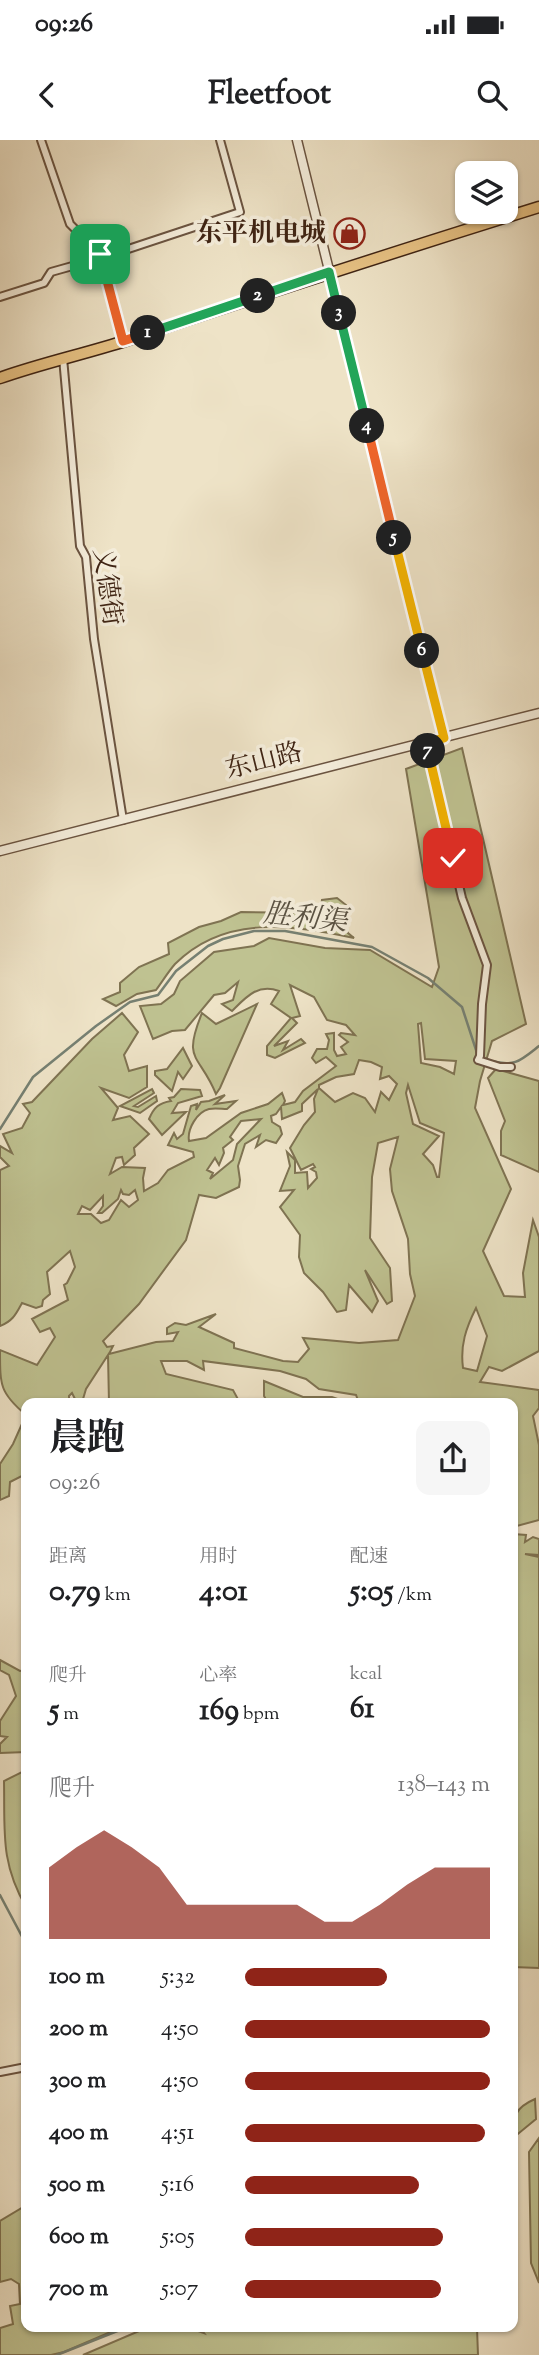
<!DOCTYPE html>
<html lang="zh">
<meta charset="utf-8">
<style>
body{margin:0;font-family:"Sorts Mill Goudy","Noto Serif SC",serif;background:#f6f6f6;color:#202124;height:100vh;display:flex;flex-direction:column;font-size:26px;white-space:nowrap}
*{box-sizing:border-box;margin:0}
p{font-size:23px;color:#757577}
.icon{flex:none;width:38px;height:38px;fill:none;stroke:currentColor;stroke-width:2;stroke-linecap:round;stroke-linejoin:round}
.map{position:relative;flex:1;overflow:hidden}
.drawer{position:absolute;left:21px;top:1258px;width:497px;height:934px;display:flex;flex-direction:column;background:#fff;border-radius:14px;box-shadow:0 2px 5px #0004}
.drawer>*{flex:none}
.fabs{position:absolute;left:455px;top:21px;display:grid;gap:14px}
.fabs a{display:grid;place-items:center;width:63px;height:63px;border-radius:14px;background:#fff;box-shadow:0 2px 5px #0004;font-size:35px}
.pin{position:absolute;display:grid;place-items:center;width:60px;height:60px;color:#fff;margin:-30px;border-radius:14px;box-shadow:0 4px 10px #0006}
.km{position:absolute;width:35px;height:35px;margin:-18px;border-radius:50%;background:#222;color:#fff;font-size:19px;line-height:35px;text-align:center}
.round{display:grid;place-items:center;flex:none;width:74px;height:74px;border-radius:14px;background:#f6f6f6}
.headline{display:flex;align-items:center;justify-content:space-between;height:119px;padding:0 28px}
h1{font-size:38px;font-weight:700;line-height:52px}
.figures{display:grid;grid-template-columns:repeat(3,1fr);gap:10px;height:119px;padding:7px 28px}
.figures div{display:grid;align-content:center}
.figures b{font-size:30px;font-weight:700}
.figures small{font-size:19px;font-weight:400}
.figures p{font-size:19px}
.chart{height:196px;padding:14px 28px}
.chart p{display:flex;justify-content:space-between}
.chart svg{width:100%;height:126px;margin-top:7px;fill:#8f2418;opacity:.7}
ul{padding:0 28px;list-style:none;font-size:23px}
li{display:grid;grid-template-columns:112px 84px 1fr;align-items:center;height:52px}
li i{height:18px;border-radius:9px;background:#8f2418}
.status{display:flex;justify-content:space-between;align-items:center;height:49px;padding:0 35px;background:#fff;direction:ltr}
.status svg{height:19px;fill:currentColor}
header{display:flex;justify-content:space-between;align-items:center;height:91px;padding:0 28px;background:#fff;font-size:32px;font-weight:700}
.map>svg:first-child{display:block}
.green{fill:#bfc291;stroke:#7f7352;stroke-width:2;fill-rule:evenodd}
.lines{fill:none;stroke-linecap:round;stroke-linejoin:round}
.stream{stroke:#768072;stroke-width:2.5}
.minor-casing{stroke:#6b5441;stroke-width:10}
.tertiary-casing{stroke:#6b5441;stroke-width:11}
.primary-casing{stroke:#3f2414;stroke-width:13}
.minor{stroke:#f4eddb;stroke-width:6}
.tertiary{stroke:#f4eddb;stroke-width:8}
.primary{stroke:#e7c284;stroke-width:10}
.split-1-casing{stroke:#fff;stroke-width:14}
.split-2-casing{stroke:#fff;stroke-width:14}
.split-3-casing{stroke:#fff;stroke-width:14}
.split-4-casing{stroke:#fff;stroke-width:14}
.split-5-casing{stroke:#fff;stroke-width:14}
.split-6-casing{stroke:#fff;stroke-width:14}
.split-7-casing{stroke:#fff;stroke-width:14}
.split-8-casing{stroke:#fff;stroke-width:14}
.split-1{stroke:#f0652b;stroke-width:9}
.split-2{stroke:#22a559;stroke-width:9}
.split-3{stroke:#22a559;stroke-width:9}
.split-4{stroke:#22a559;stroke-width:9}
.split-5{stroke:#f0652b;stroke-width:9}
.split-6{stroke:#f5b400;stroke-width:9}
.split-7{stroke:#f5b400;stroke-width:9}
.split-8{stroke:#f5b400;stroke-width:9}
.labels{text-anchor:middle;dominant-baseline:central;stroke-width:7;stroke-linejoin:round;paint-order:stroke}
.poi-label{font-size:26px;font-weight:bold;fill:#3f2414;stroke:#f4eddb;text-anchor:end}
.street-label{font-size:26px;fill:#3f2414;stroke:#f4eddb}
.water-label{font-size:28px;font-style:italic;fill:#5a5243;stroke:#f4eddb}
</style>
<div class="status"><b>09:26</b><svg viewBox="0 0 49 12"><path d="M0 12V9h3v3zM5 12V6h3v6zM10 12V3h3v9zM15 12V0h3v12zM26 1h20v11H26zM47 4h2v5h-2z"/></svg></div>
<header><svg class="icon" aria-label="back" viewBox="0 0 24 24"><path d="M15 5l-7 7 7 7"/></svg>Fleetfoot<svg class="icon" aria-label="search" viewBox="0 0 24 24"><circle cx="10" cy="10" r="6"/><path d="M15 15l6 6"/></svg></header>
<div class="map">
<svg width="539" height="2215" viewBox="0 0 539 2215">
<rect width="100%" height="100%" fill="#eee3c7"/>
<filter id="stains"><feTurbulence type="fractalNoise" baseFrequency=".00286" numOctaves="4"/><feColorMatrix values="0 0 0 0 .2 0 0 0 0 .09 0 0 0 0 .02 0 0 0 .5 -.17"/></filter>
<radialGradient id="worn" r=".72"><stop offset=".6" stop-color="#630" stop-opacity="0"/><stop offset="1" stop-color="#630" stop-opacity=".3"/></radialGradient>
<path class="green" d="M462,608L526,884L492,901L480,941L475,968L511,1049L483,1111L504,1156L525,1157L523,1133L533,1080L539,1097V1211L502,1231L489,1227L480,1242L539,1250V1268L533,1276L539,1305V1380L513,1387V1264L359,1263L356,1255L319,1249L306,1239L280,1231L203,1221L204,1230L187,1221H161L166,1234L233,1250L240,1263H109L108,1215L86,1249L83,1259L77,1263L72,1253L69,1256V1263L26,1264V1334L10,1342L9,1356L0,1360V1324L13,1304L26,1275C0,1253 0,1246 0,1210L37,1225L55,1197L50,1188L40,1192L32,1179L68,1160L64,1145L67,1143L75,1127L70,1111L47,1132L50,1154L43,1160L42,1166L36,1168L22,1163C16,1174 13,1181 0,1186V1030L9,1026L0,1017V1006L12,1013L3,994L22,988L30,973L23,964L32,962L92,899L122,873L138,892L124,915L129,931L147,926V947L129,958L101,948L118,968L113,980L130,976L149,994L134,1008L135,1015L124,1025L122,1017L116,1018L110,1034L122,1027L145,1028L143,1038L144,1051L158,1043L168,1030L194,1017L193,1012L168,1005L174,993L177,999L183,994L191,966L197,964L196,970L201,962L209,961L225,955L215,964L236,961L227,969C222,969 215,968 209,969C197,972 187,989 189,1001L206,998L241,973L268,964L282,953L285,961L283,965L295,962L303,951L336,926L326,917L316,923L312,918L317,909H327L329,900L326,894L334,893V910L337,916L346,914L341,907L348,902L339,895L341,893L355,895L346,885L327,880L314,857L290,845L300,876L292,878L297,883L274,906L288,901L283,910L301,899L305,903L275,918L267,915V906L291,878L271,864L279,851C258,843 246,857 232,871L222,864L233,860L238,842L225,853L214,855L185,890L172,891L153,899L140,866L161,864L174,854L180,841L214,812L254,806L269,798L325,808L370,810L432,847L439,827L406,629ZM421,883L425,919L456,921L454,934L440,927L421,923L418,884ZM359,920L371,922L382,927L380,939L389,936L397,944L389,960L381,952L375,972L365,958L353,953L335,962L319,948V945L336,937L354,934ZM408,945L420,983L444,993L439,1037H437L433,1025L423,1014L439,996L413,984L406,953ZM318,949L314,959L315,972L304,985L290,1008L301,1030L313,1024L315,1027L311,1029L316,1032L317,1038L308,1048L307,1032L295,1033V1020L287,1012L290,1026L280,1051L294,1050L280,1067L300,1095L299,1117L304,1133L323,1152L337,1172L346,1170L349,1145L372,1172L378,1161L365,1130L387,1164L392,1161L390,1128L370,1098L372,1037L378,1003L398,997L390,1029L392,1051L408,1099L410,1134L415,1156L398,1200L359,1203L303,1198L309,1209L298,1222L283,1221L234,1208V1203L199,1187L216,1174L186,1185L175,1183L167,1188V1194L178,1192L173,1201L156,1202L109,1214L113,1206L107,1207L103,1201L139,1164L186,1100L199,1055L216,1058L239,1047L240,1040L238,1026L245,1004L260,995L256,1007L266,1000L276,1003L282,994L280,987L272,982L271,976L276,974L281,967L282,979L302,971V964ZM261,979L237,1004L233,1020L210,1039L213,1033L207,1030L215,1018L219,1025L224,1013L223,1008L233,1000L230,997L241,981ZM121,1050L123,1054L129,1055L135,1050L138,1060L129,1067L121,1060L109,1080L101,1083L91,1074H78L82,1066L90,1070L103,1056V1066L98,1073H102L118,1059ZM476,1168L487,1196L477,1231L463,1228C460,1205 466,1188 476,1168Z
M337,758L346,765L341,778L348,793L354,798C292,785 225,774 175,824C168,832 162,842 156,850L137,854L116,866L103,859L120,852V843L139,827L169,814L168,803L199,787L221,781L241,772L311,773L321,767L322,760Z
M257,864L220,948L216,954C199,913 182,922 202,873L216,884Z
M183,908L192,926L183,939L178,932L172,951L155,935V931L167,929Z
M496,929L539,941V1032L501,1015V991L505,981L488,938Z
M152,949L154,953L134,966L138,967L156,956L157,961L140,973L120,966Z
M181,949L200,950L202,956L178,963L172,973L186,972L162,995L149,979C154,967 159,963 171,961L169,958L174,957Z
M264,1241L303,1257H332L349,1263H268L264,1256Z
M513,1394L526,1395L525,1402L533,1397L539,1399V1415L525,1414L539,1417V1828L513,1827Z
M0,1520L20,1531L26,1530V1612L0,1613V1604L7,1597L0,1596V1581L16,1556L9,1535L0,1530Z
M26,1630V1767C0,1722 5,1691 4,1641Z
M535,1959L536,1979L513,1998C513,1977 514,1968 535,1959Z
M539,1998V2143L531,2123L529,2012Z
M25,2066H26V2188H120L64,2212L51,2215H0V2188L13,2184L10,2166L20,2164L19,2144L11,2139L0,2142V2081Z
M146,2188H190L204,2193L200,2188H477L478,2215H83Z"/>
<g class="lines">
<path class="stream" d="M491,921C515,927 520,921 539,906
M0,989L33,937L96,886L130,862L158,855L176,831L208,806L223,799L254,791H285L372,807L428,838L462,867L478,916
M0,1755L26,1804
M57,2215L125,2188"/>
<defs>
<path id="minor" d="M41,0L70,84L100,114L123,201
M0,157L44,143L51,132L101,118L240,72L220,0
M63,218L80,406L86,417L94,499L123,680
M426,603L462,758L487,825L482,864L480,916L478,920L500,927H511
M0,1932L26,1927"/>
<path id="tertiary" d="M297,0L444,598
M0,711L539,573"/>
<path id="primary" d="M0,238C42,223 85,214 128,200C264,154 401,110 539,67"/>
</defs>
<use href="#minor" class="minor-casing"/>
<use href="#tertiary" class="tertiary-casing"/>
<use href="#primary" class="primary-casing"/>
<use href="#minor" class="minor"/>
<use href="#tertiary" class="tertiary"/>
<use href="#primary" class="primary"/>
</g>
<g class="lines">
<defs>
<path id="split-1" d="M100,114L123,201L148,193"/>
<path id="split-2" d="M148,193L258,156"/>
<path id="split-3" d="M258,156L329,132L339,173"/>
<path id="split-4" d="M339,173L367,286"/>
<path id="split-5" d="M367,286L394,398"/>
<path id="split-6" d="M394,398L422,511"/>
<path id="split-7" d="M422,511L444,598L426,603L428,611"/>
<path id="split-8" d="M428,611L453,718"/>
</defs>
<use href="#split-1" class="split-1-casing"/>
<use href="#split-2" class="split-2-casing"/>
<use href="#split-3" class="split-3-casing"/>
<use href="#split-4" class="split-4-casing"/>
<use href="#split-5" class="split-5-casing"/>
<use href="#split-6" class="split-6-casing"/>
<use href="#split-7" class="split-7-casing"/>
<use href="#split-8" class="split-8-casing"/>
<use href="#split-1" class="split-1"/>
<use href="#split-2" class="split-2"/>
<use href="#split-3" class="split-3"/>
<use href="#split-4" class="split-4"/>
<use href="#split-5" class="split-5"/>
<use href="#split-6" class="split-6"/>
<use href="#split-7" class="split-7"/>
<use href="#split-8" class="split-8"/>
</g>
<defs>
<symbol id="shop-ring" viewBox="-11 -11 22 22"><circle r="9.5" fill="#f4eddb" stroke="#8f2418" stroke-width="1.5"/><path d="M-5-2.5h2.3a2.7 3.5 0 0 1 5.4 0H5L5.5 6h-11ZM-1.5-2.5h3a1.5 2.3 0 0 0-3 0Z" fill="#8f2418"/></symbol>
</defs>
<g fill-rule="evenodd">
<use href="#shop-ring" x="332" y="76" width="35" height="35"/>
</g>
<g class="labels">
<g class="poi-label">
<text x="326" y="94">东平机电城</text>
</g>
<g class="street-label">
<text transform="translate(106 447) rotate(82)">义德街</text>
<text transform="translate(264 622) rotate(-14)">东山路</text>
</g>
<g class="water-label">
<text transform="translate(305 779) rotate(6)">胜利渠</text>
</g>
</g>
<rect width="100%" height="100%" filter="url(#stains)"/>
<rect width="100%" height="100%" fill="url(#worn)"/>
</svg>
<div class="fabs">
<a><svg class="icon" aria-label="layers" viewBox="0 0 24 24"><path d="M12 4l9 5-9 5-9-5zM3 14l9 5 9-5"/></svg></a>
</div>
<div class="pin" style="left:100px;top:114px;background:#1e9e55"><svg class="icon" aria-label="arrive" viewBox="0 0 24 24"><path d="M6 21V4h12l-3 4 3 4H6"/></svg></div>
<div class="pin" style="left:453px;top:718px;background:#d93025"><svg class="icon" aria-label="check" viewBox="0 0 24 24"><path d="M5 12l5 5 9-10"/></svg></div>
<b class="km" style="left:148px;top:193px">1</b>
<b class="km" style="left:258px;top:156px">2</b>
<b class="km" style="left:339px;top:173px">3</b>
<b class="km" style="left:367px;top:286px">4</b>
<b class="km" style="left:394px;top:398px">5</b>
<b class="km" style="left:422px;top:511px">6</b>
<b class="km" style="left:428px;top:611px">7</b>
<section class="drawer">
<div class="headline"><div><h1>晨跑</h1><p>09:26</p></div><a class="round"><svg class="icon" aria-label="share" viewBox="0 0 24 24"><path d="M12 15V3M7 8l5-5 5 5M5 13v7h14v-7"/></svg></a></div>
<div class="figures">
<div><p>距离</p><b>0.79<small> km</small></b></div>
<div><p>用时</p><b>4:01</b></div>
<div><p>配速</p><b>5:05<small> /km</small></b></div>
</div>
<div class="figures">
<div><p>爬升</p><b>5<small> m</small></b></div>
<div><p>心率</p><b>169<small> bpm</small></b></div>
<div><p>kcal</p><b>61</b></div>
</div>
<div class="chart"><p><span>爬升</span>138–143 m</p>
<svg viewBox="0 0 160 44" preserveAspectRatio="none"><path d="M0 44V19L10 12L20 6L30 12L40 19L50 32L60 32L70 32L80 32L90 32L100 38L110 38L120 32L130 25L140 19L150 19L160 19V44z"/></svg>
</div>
<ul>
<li><b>100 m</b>5:32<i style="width:58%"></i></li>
<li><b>200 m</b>4:50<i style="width:100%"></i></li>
<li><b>300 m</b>4:50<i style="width:100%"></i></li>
<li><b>400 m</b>4:51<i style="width:98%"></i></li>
<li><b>500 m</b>5:16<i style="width:71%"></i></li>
<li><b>600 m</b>5:05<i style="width:81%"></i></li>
<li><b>700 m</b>5:07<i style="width:80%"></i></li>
</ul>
</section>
</div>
